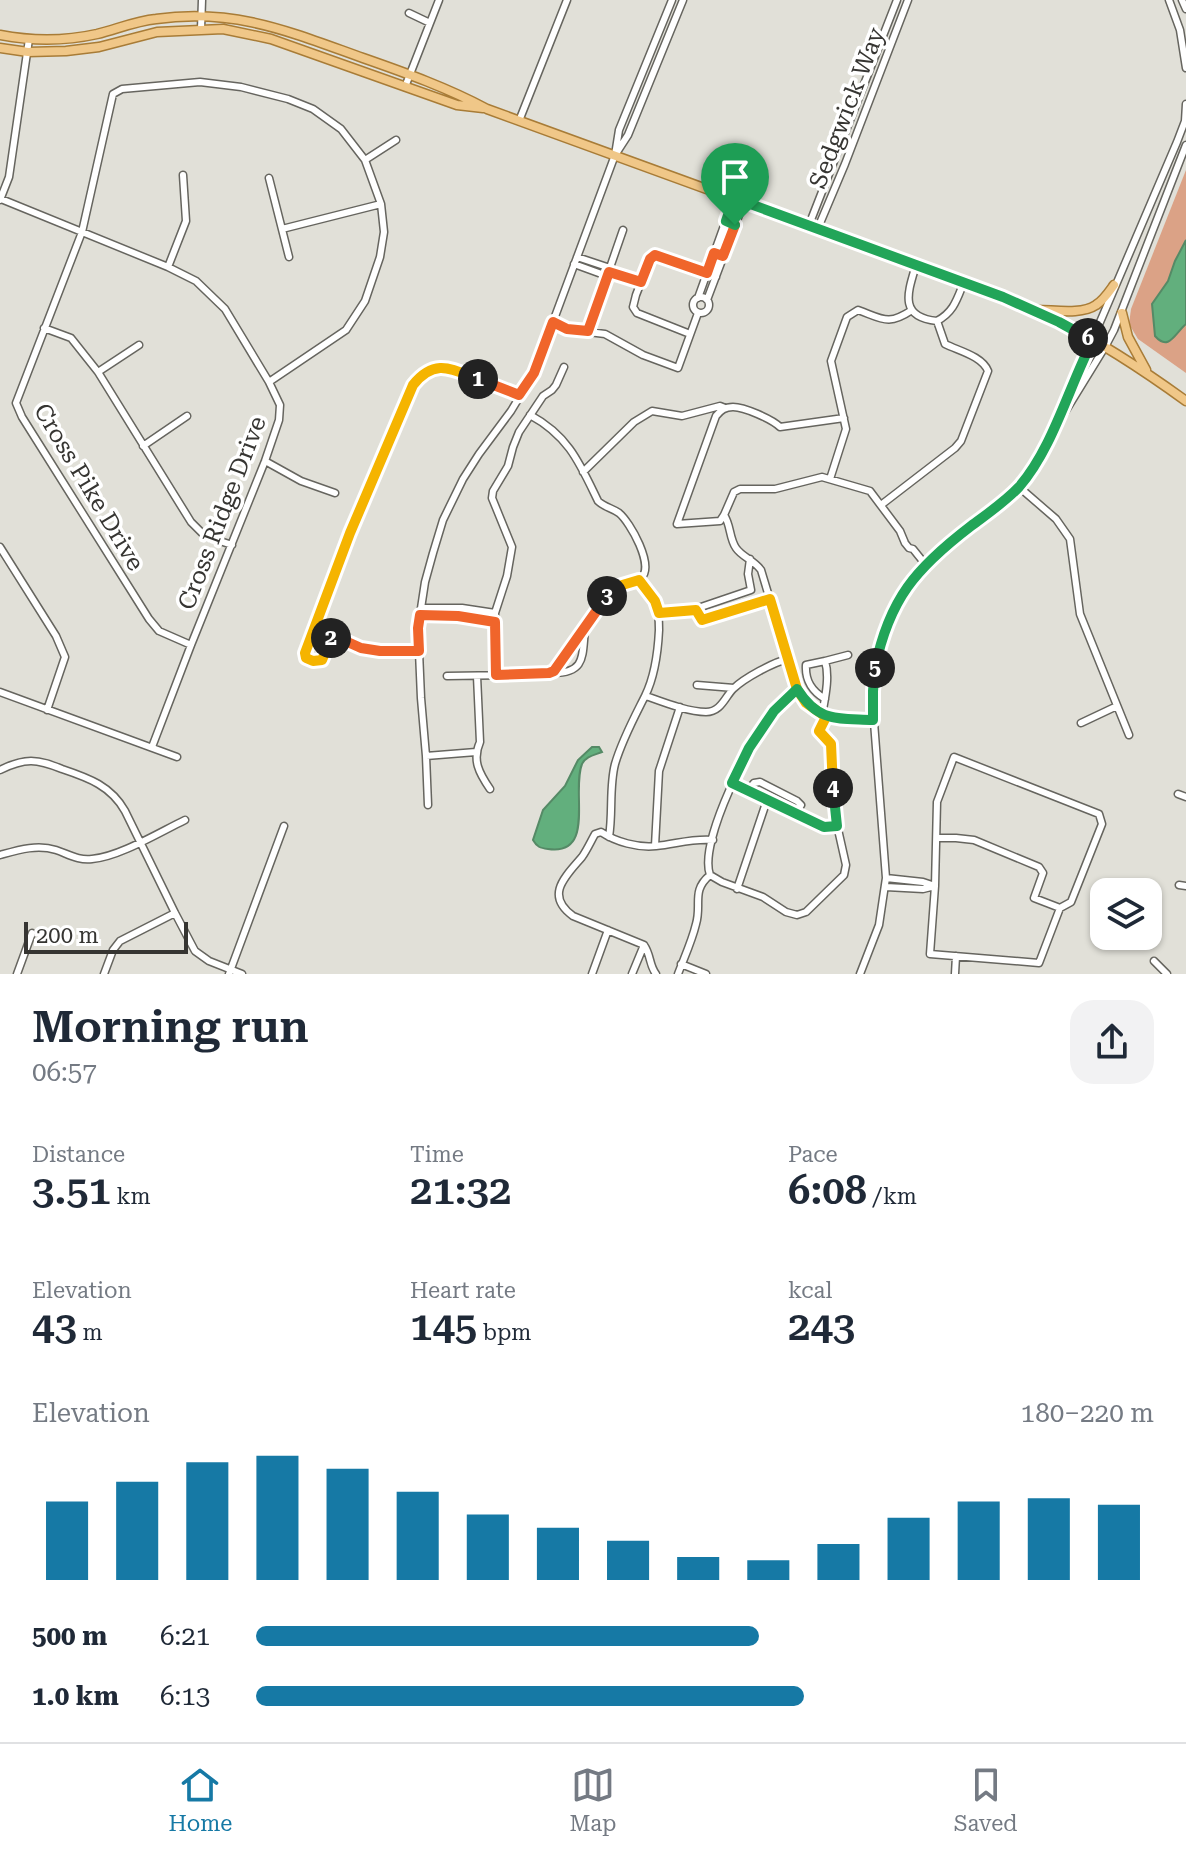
<!DOCTYPE html>
<meta charset="utf-8">
<style>
body{margin:0;font-family:"Roboto Serif",serif;background:#f2f2f3;color:#1f2937;height:100vh;display:flex;flex-direction:column;font-size:30px;white-space:nowrap}
*{box-sizing:border-box;margin:0}
p{font-size:26px;color:#747a83}
.icon{flex:none;width:44px;height:44px;fill:none;stroke:currentColor;stroke-width:2;stroke-linecap:round;stroke-linejoin:round}
.map{position:relative;height:974px;overflow:hidden}
.sheet{display:flex;flex-direction:column;background:#fff;flex:1}
.sheet>*{flex:none}
.controls{position:absolute;left:1090px;top:878px;display:grid;gap:16px}
.controls a{display:grid;place-items:center;width:72px;height:72px;border-radius:16px;background:#fff;box-shadow:0 2px 6px #0004;font-size:40px}
.scale{position:absolute;left:24px;bottom:20px;width:164px;box-sizing:border-box;padding-left:8px;border:4px solid #363532;border-top:0;font-size:22px;line-height:28px;white-space:nowrap;color:#363532;-webkit-text-stroke:6px #fff;paint-order:stroke}
.pin{position:absolute;display:grid;place-items:center;width:68px;height:68px;color:#fff;margin:-82px -34px;border-radius:50% 50% 50% 0;rotate:-45deg;box-shadow:0 0 8px #0007}
.pin .icon{rotate:45deg}
.km{position:absolute;width:40px;height:40px;margin:-20px;border-radius:50%;background:#222;color:#fff;font-size:22px;line-height:40px;text-align:center}
.round{display:grid;place-items:center;flex:none;width:84px;height:84px;border-radius:24px;background:#f2f2f3}
.head{display:flex;align-items:center;justify-content:space-between;height:136px;padding:0 32px}
h1{font-size:44px;font-weight:600;line-height:60px}
.metrics{display:grid;grid-template-columns:repeat(3,1fr);gap:12px;height:136px;padding:8px 32px}
.metrics div{display:grid;align-content:center}
.metrics b{font-size:40px;font-weight:600}
.metrics small{font-size:22px;font-weight:400}
.metrics p{font-size:22px}
.chart{height:224px;padding:16px 32px}
.chart p{display:flex;justify-content:space-between}
.chart svg{width:100%;height:144px;margin-top:8px;stroke:#1679a5;stroke-width:6}
ul{padding:0 32px;list-style:none;font-size:26px}
li{display:grid;grid-template-columns:128px 96px 1fr;align-items:center;height:60px}
li i{height:20px;border-radius:10px;background:#1679a5}
.menu{display:flex;justify-content:space-around;align-items:center;height:112px;border-top:2px solid #e0e1e3;background:#fff;font-size:22px;color:#747a83}
.menu a{display:grid;justify-items:center;gap:4px}
.menu .current{color:#1679a5}
.map>svg:first-child{display:block}
.green{fill:#dba286}
.water{fill:#62af7d;stroke:#558a66;stroke-width:2}
.lines{fill:none;stroke-linecap:round;stroke-linejoin:round}
.minor-casing{stroke:#66655f;stroke-width:9}
.major-casing{stroke:#a87c37;stroke-width:11}
.minor{stroke:#fff;stroke-width:6}
.major{stroke:#f0c788;stroke-width:8}
.split-1-casing{stroke:#fff;stroke-width:16}
.split-2-casing{stroke:#fff;stroke-width:16}
.split-3-casing{stroke:#fff;stroke-width:16}
.split-4-casing{stroke:#fff;stroke-width:16}
.split-5-casing{stroke:#fff;stroke-width:16}
.split-6-casing{stroke:#fff;stroke-width:16}
.split-7-casing{stroke:#fff;stroke-width:16}
.split-1{stroke:#f0652b;stroke-width:10}
.split-2{stroke:#f5b400;stroke-width:10}
.split-3{stroke:#f0652b;stroke-width:10}
.split-4{stroke:#f5b400;stroke-width:10}
.split-5{stroke:#22a559;stroke-width:10}
.split-6{stroke:#22a559;stroke-width:10}
.split-7{stroke:#22a559;stroke-width:10}
.labels{text-anchor:middle;dominant-baseline:central;stroke-width:7;stroke-linejoin:round;paint-order:stroke}
.street-label{font-size:24px;fill:#363532;stroke:#fff}
</style>
<div class="map">
<svg width="1186" height="974" viewBox="0 0 1186 974">
<rect width="100%" height="100%" fill="#e1e0d8"/>
<path class="green" d="M1186,170V373L1138,339L1129,324L1131,309Z"/>
<path class="water" d="M1186,240V324C1175,333 1169,352 1155,336L1152,304L1168,281L1175,261Z
M592,747H599L602,752C595,755 586,756 582,764C571,791 596,856 548,849C540,848 537,847 533,840L543,810L565,786L578,760Z"/>
<g class="lines">
<defs>
<path id="minor" d="M1169,0L1180,30L1186,68
M1182,0L1186,9
M409,13L430,23
M201,29L202,0
M405,87L439,0
M519,121L567,0
M617,152L628,135L683,0
M365,160L396,140
M269,178L289,257
M1,199L168,267L196,281L225,309L269,382L280,405L279,420L265,461L191,645L152,747
M0,200L9,177L29,39
M809,225L897,0
M818,228L845,164L908,0
M282,229L381,204
M577,257L610,268
M574,264L607,276
M916,265C908,292 898,317 937,321C954,312 957,299 964,282
M168,267L186,221L183,175
M609,272L641,282
M693 305a8 8 0 1 1 16 0a8 8 0 1 1-16 0Z
M698,298L734,198
M707,300L744,202
M553,322L572,330L605,334L643,355L678,368L698,313
M44,328L71,338L98,372L191,522L205,536L232,545
M588,331L623,230
M690,334L637,313L633,307L636,295L650,259L655,255L664,256L716,277
M98,372L139,345
M1062,411L1177,142L1185,121L1186,104
M844,418L780,427C772,419 744,407 733,407C725,407 721,410 716,416L677,524L720,521L724,515L734,492L740,489H775L822,477L870,491L900,531L905,543L909,548L913,549L925,564
M143,446L187,416
M265,461L301,481L335,493
M583,472L634,422L652,411L682,416L720,406L725,408
M830,479L846,429L831,361L847,317L858,310C883,319 888,326 912,310
M1019,487L1056,519L1070,539L1080,614L1129,735
M881,505L955,448L961,441L988,371C982,356 959,351 945,344L937,321
M724,515C731,525 729,538 736,548C742,557 754,560 761,570L797,689C819,723 836,717 873,720
M0,547L56,636L65,657L47,710
M421,608H462L495,613
M696,610L702,620L770,599
M659,613L696,610L698,608L751,590L748,574L750,559
M420,615L458,616L495,622
M315,627L361,648L380,651H419
M332,635L322,660L313,661L306,658L305,653L350,533L413,385L421,376L429,370L445,366L519,395
M191,645L159,631L149,619L22,417L16,403L82,232L113,94L122,89L200,82L241,87L288,99L313,109L341,129L365,160L381,204L384,232L380,257L365,301L346,330L269,382
M825,661L848,655
M553,673C586,673 582,656 585,630
M496,675L495,613L507,576L512,547L492,498L493,491L508,466L513,447L519,432L543,396L552,390L556,385L564,367
M447,676L516,675L554,671C564,657 574,644 583,630C591,618 598,605 608,595C618,585 632,586 641,578C655,566 630,522 619,513C612,508 604,507 598,501C580,464 569,436 530,415
M477,676L480,742C472,760 479,773 490,789
M697,685L734,688
M0,692L177,757
M646,696C663,702 688,712 706,712C721,712 725,697 733,689C744,678 774,662 788,659
M822,715C825,698 830,677 825,661L806,665C805,681 812,691 825,699
M1081,723L1117,706
M426,756L476,752
M954,757L1099,814L1102,824L1071,902L1060,908L1039,963L930,954L935,886L937,802Z
M0,770C10,765 20,761 31,761C42,761 52,765 62,769C89,778 111,786 125,811L175,913L195,951L209,961L242,974
M732,783L820,827L837,826
M748,790L754,783L760,782L797,801L801,805L795,814
M1178,794L1186,797
M428,805L426,756L421,698L418,628L425,582L433,553L443,520L463,479L479,454L511,411L534,373L615,155L619,130L672,0
M609,837C613,813 609,787 615,764C622,740 634,718 645,696C655,676 658,651 659,630C659,621 659,613 656,605C653,596 645,588 639,580
M937,838H956L974,840L1039,867L1043,873L1034,898L1060,908
M655,846L659,771L680,707
M0,855C18,850 37,844 56,850C68,854 79,861 92,859C119,857 160,832 185,820
M710,875L722,882L763,897L786,912L797,915L806,912L844,875L846,865L835,816L831,744L819,731L826,717
M1179,885L1186,886
M886,887L923,889L935,886L923,882L886,878
M737,889L767,800
M1154,961L1167,974
M681,964L706,974
M17,974L32,933
M104,974L113,950L120,941L175,913
M229,974L284,826
M592,974L608,930
M632,974L644,945
M656,974C649,965 651,955 644,945L573,916C544,895 566,876 582,857C587,850 591,841 595,834L601,832C616,842 638,848 656,846C676,844 693,838 713,840
M678,974C684,958 692,941 696,924C702,904 691,891 710,875C698,842 752,737 775,710C782,703 790,696 797,689
M860,974L879,925L886,878L873,709L875,672L887,627L907,587L925,564L1019,487L1105,347L1114,330L1186,145
M955,974L956,956"/>
<path id="major" d="M0,35C31,41 66,41 97,34C117,29 136,21 156,19C236,8 290,32 363,58C406,73 448,88 487,109L1003,297C1022,305 1042,313 1060,322C1104,344 1146,372 1186,401
M0,48L28,52L66,51L99,47L157,32L223,29L271,39L457,105L483,108
M1037,310C1055,310 1081,315 1096,305C1104,300 1109,292 1114,285
M1122,313L1128,337L1146,370"/>
</defs>
<use href="#minor" class="minor-casing"/>
<use href="#major" class="major-casing"/>
<use href="#minor" class="minor"/>
<use href="#major" class="major"/>
</g>
<g class="lines">
<defs>
<path id="split-1" d="M478,379L519,395L534,373L553,322L567,329L588,331L609,272L641,282L650,259L655,255L707,273L714,253L723,256L735,225"/>
<path id="split-2" d="M331,638L322,660L313,661L306,658L305,653L350,533L413,385C435,358 451,369 478,379"/>
<path id="split-3" d="M331,638L332,635L361,648L380,651H419L418,628L420,615L458,616L495,622L496,675L549,673L554,671L607,596"/>
<path id="split-4" d="M607,596L619,586L639,580L655,601L659,613L696,610L702,620L770,599L797,689L806,703L826,717L819,731L831,744L833,788"/>
<path id="split-5" d="M833,788L837,826L824,827L732,783L749,748L774,711L797,689C819,723 837,718 873,720V691L875,668"/>
<path id="split-6" d="M875,668C889,599 916,568 971,526C987,514 1005,502 1019,487C1053,448 1069,386 1093,340L1088,338"/>
<path id="split-7" d="M735,225L726,221L734,198L1003,297L1059,322L1088,338"/>
</defs>
<use href="#split-1" class="split-1-casing"/>
<use href="#split-2" class="split-2-casing"/>
<use href="#split-3" class="split-3-casing"/>
<use href="#split-4" class="split-4-casing"/>
<use href="#split-5" class="split-5-casing"/>
<use href="#split-6" class="split-6-casing"/>
<use href="#split-7" class="split-7-casing"/>
<use href="#split-1" class="split-1"/>
<use href="#split-2" class="split-2"/>
<use href="#split-3" class="split-3"/>
<use href="#split-4" class="split-4"/>
<use href="#split-5" class="split-5"/>
<use href="#split-6" class="split-6"/>
<use href="#split-7" class="split-7"/>
</g>
<g class="labels">
<g class="street-label">
<text transform="translate(847 108) rotate(-69)">Sedgwick Way</text>
<text transform="translate(89 487) rotate(59)">Cross Pike Drive</text>
<text transform="translate(222 513) rotate(-69)">Cross Ridge Drive</text>
</g>
</g>
</svg>
<div class="controls">
<a><svg class="icon" aria-label="layers" viewBox="0 0 24 24"><path d="M12 4l9 5-9 5-9-5zM3 14l9 5 9-5"/></svg></a>
</div>
<div class="scale">200 m</div>
<div class="pin" style="left:735px;top:225px;background:#1e9e55"><svg class="icon" aria-label="arrive" viewBox="0 0 24 24"><path d="M6 21V4h12l-3 4 3 4H6"/></svg></div>
<b class="km" style="left:478px;top:379px">1</b>
<b class="km" style="left:331px;top:638px">2</b>
<b class="km" style="left:607px;top:596px">3</b>
<b class="km" style="left:833px;top:788px">4</b>
<b class="km" style="left:875px;top:668px">5</b>
<b class="km" style="left:1088px;top:338px">6</b>
</div>
<section class="sheet">
<div class="head"><div><h1>Morning run</h1><p>06:57</p></div><a class="round"><svg class="icon" aria-label="share" viewBox="0 0 24 24"><path d="M12 15V3M7 8l5-5 5 5M5 13v7h14v-7"/></svg></a></div>
<div class="metrics">
<div><p>Distance</p><b>3.51<small> km</small></b></div>
<div><p>Time</p><b>21:32</b></div>
<div><p>Pace</p><b>6:08<small> /km</small></b></div>
</div>
<div class="metrics">
<div><p>Elevation</p><b>43<small> m</small></b></div>
<div><p>Heart rate</p><b>145<small> bpm</small></b></div>
<div><p>kcal</p><b>243</b></div>
</div>
<div class="chart"><p><span>Elevation</span>180–220 m</p>
<svg viewBox="0 0 160 44" preserveAspectRatio="none"><path d="M5 44V20M15 44V14M25 44V8M35 44V6M45 44V10M55 44V17M65 44V24M75 44V28M85 44V32M95 44V37M105 44V38M115 44V33M125 44V25M135 44V20M145 44V19M155 44V21"/></svg>
</div>
<ul>
<li><b>500 m</b>6:21<i style="width:56%"></i></li>
<li><b>1.0 km</b>6:13<i style="width:61%"></i></li>
</ul>
</section>
<nav class="menu">
<a class="current"><svg class="icon" aria-label="home" viewBox="0 0 24 24"><path d="M3 11l9-7 9 7M6 9v11h12V9"/></svg>Home</a>
<a><svg class="icon" aria-label="map" viewBox="0 0 24 24"><path d="M3 6l6-2 6 2 6-2v14l-6 2-6-2-6 2zM9 4v14M15 6v14"/></svg>Map</a>
<a><svg class="icon" aria-label="saved" viewBox="0 0 24 24"><path d="M7 4h10v16l-5-4-5 4z"/></svg>Saved</a>
</nav>
